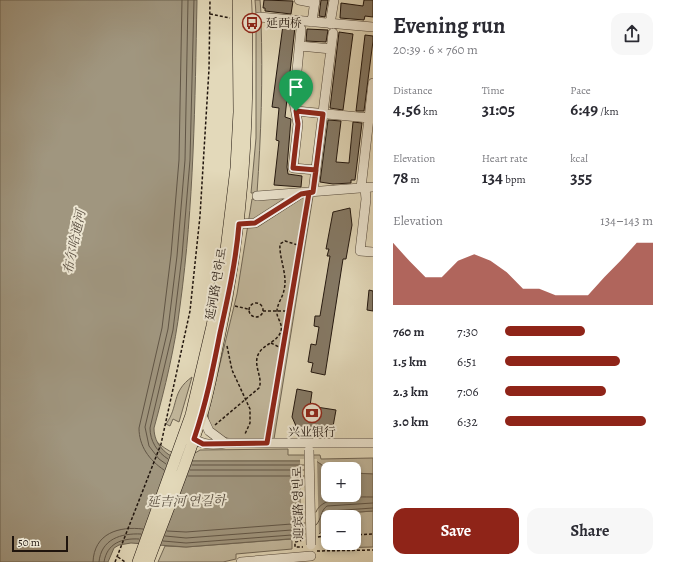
<!DOCTYPE html>
<meta charset="utf-8">
<style>
body{margin:0;font-family:Alegreya,"Noto Serif SC","Noto Serif KR",serif;background:#f7f7f7;color:#2b2b33;height:100vh;display:flex;flex-direction:column;font-size:15px;white-space:nowrap}
*{box-sizing:border-box;margin:0}
p{font-size:13px;color:#7c7c81}
.icon{flex:none;width:22px;height:22px;fill:none;stroke:currentColor;stroke-width:2;stroke-linecap:round;stroke-linejoin:round}
.map{position:relative;flex:1;overflow:hidden}
.sheet{display:flex;flex-direction:column;background:#fff;width:300px}
.sheet>*{flex:none}
.buttons{position:absolute;left:321px;top:462px;display:grid;gap:8px}
.buttons a{display:grid;place-items:center;width:40px;height:40px;border-radius:8px;background:#fff;box-shadow:0 2px 6px #0003;font-size:20px}
.scale{position:absolute;left:12px;bottom:10px;width:56px;box-sizing:border-box;padding-left:4px;border:2px solid #1f140d;border-top:0;font-size:11px;line-height:14px;white-space:nowrap;color:#1f140d;-webkit-text-stroke:3px #ede6d2;paint-order:stroke}
.pin{position:absolute;display:grid;place-items:center;width:34px;height:34px;color:#fff;margin:-41px -17px;border-radius:50% 50% 50% 0;rotate:-45deg;box-shadow:0 0 4px #0007}
.pin .icon{rotate:45deg}
.round{display:grid;place-items:center;flex:none;width:42px;height:42px;border-radius:12px;background:#f7f7f7}
.summary{display:flex;align-items:center;justify-content:space-between;height:68px;padding:0 20px}
h1{font-size:22px;font-weight:700;line-height:30px}
.metrics{display:grid;grid-template-columns:repeat(3,1fr);gap:6px;height:68px;padding:4px 20px}
.metrics div{display:grid;align-content:center}
.metrics b{font-size:17px;font-weight:700}
.metrics small{font-size:11px;font-weight:400}
.metrics p{font-size:11px}
.chart{height:112px;padding:8px 20px}
.chart p{display:flex;justify-content:space-between}
.chart svg{width:100%;height:72px;margin-top:4px;fill:#8f2418;opacity:.7}
.cta{display:flex;gap:8px;margin-top:auto;padding:8px 20px}
.cta a{flex:1;height:46px;border-radius:12px;background:#8f2418;color:#fff;font-size:16px;font-weight:700;line-height:46px;text-align:center}
.cta a+a{background:#f7f7f7;color:#2b2b33}
ul{padding:0 20px;list-style:none;font-size:13px}
li{display:grid;grid-template-columns:64px 48px 1fr;align-items:center;height:30px}
li i{height:10px;border-radius:5px;background:#8f2418}
main{display:flex;flex:1;min-height:0}
.map>svg:first-child{display:block}
.green{fill:#c2b89d;stroke:#706655}
.water{fill:#a0967f;stroke:#6c6251}
.pier{fill:#e3d9ba}
.lines{fill:none;stroke-linecap:round;stroke-linejoin:round}
.shore{stroke:#605546;stroke-width:1}
.building{fill:#857a67;stroke:#1f140d}
.minor-casing{stroke:#504538;stroke-width:10}
.major-casing{stroke:#1f140d;stroke-width:12}
.path{stroke:#1f140d;stroke-width:1.5;stroke-dasharray:3 2;stroke-linecap:butt}
.minor{stroke:#ede6d2;stroke-width:9}
.major{stroke:#e3d9ba;stroke-width:11}
.minor-bridge-casing{stroke:#504538;stroke-width:10;stroke-linecap:butt}
.minor-bridge{stroke:#ede6d2;stroke-width:9}
.route-casing{stroke:#fff;stroke-width:8}
.route{stroke:#8f2418;stroke-width:5}
.labels{text-anchor:middle;dominant-baseline:central;stroke-width:4;stroke-linejoin:round;paint-order:stroke}
.poi-label{font-size:12px;fill:#1f140d;stroke:#ede6d2;text-anchor:start}
.street-label{font-size:12px;fill:#1f140d;stroke:#ede6d2}
.water-label{font-size:13px;font-style:italic;fill:#594e40;stroke:#ede6d2}
</style>
<main>
<div class="map">
<svg width="373" height="562" viewBox="0 0 373 562">
<rect width="100%" height="100%" fill="#e3d9ba"/>
<filter id="stains"><feTurbulence type="fractalNoise" baseFrequency=".005" numOctaves="4"/><feColorMatrix values="0 0 0 0 .2 0 0 0 0 .09 0 0 0 0 .02 0 0 0 .5 -.17"/></filter>
<radialGradient id="worn" r=".72"><stop offset=".6" stop-color="#630" stop-opacity="0"/><stop offset="1" stop-color="#630" stop-opacity=".3"/></radialGradient>
<path class="green" d="M255,0H260L261,13L256,14Z
M256,21H261C263,79 261,136 257,193H251L256,138Z
M313,196L274,439C251,439 207,448 208,413L237,294L252,199Z
M192,377L179,422L173,419L170,426L166,424C179,406 171,392 192,377Z
M157,442C170,453 184,461 200,450L288,449V455H320L321,459L373,458V474L354,473V469H328L316,461H181L165,453Z
M373,511V547L329,548L328,543H354V517H330L331,514Z
M292,539V549L236,554V559L223,562H158L165,546L186,547Z"/>
<path class="water" d="M0,0H197C195,102 194,204 180,306C175,347 165,388 154,428C154,445 166,455 181,461H316L328,469V495H354V473L373,474V511L331,514L328,517L325,530L314,537L186,547L131,543L119,545L114,548L108,562H0Z"/>
<path class="pier" d="M300,459H317L319,536L315,538L302,540Z"/>
<g class="lines">
<path class="shore" d="M168,459C157,452 150,441 150,428L173,330L182,256L190,160L194,0
M166,464L159,459L149,446L145,427L168,329L177,256L185,160L188,0
M192,465H304
M164,470C149,460 139,446 139,428L162,328L171,255L179,160L182,0
M190,470H304
M188,476H304
M316,512C322,495 357,497 373,497
M328,520L326,515L330,511L373,508
M316,525C322,519 320,511 327,506L373,503
M167,531L186,532L305,523
M165,536L186,538L305,529
M163,541L186,543L305,534
M93,562C94,533 119,526 143,529
M99,562C101,539 121,533 141,534
M104,562C107,543 122,538 139,539"/>
</g>
<path class="building" d="M264,0L293,1L291,14L265,11V8H263Z
M321,0H328L325,17L319,16Z
M364,0H373V17L365,16L364,20L340,18L341,3L363,6Z
M283,25L295,27L285,117L291,119L287,167L288,174L302,176L301,187L274,185L279,141L276,140L279,108L272,107Z
M307,29L328,30L326,42L306,41Z
M339,32L353,34L343,110L330,108Z
M365,35L373,36V41L364,111H356Z
M328,120L341,121L336,162L349,163L353,122L362,123L355,180H351V183L333,184L320,182Z
M350,208L352,225L346,259H343L325,375L311,372L313,363L308,362L311,344L316,345L319,327L314,326L315,316H320L330,256H327L329,249H326L333,212Z
M369,290L373,291V311L367,310Z
M297,389L312,392L310,406L336,410L332,432L296,426L292,417Z"/>
<g class="lines">
<defs>
<path id="minor" d="M299,0L315,3
M259,17L373,27
M312,22L315,0
M330,24L334,0
M301,29L294,102L298,124L293,168L316,170
M300,46L331,49
M296,111L369,118
M361,188L373,83
M365,188L366,199L360,251L373,252
M313,192L333,33
M257,196L373,187
M239,224L255,223L300,194
M202,416L209,431L225,443
M189,436C201,444 210,446 225,443H373
M241,562L311,556"/>
<path id="major" d="M138,562L191,415L212,326L225,258L236,168L239,112L238,0
M148,562C166,513 187,464 202,414C209,391 213,367 218,343C243,228 250,118 246,0"/>
</defs>
<use href="#minor" class="minor-casing"/>
<use href="#major" class="major-casing"/>
<path class="path" d="M210,14L230,18
M249 310a7 7 0 1 1 14 0a7 7 0 1 1-14 0Z
M235,306L248,309
M263,311H290
M271,343L283,349
M227,346L232,370L250,409V423L245,434
M215,425L259,388C263,379 255,369 257,358C260,344 277,344 281,331C283,323 276,318 277,311C277,304 283,297 284,290C288,275 279,259 280,244L285,241L301,246
M269,436L308,201
M354,535L373,534
M318,537L328,535
M303,540L295,542V547H303
M317,551L373,550
M118,557L125,562
M115,562L161,444L190,311L200,216L209,69L210,0"/>
<use href="#minor" class="minor"/>
<use href="#major" class="major"/>
<defs>
<path id="minor-bridge" d="M309,450L311,545"/>
</defs>
<use href="#minor-bridge" class="minor-bridge-casing"/>
<use href="#minor-bridge" class="minor-bridge"/>
</g>
<g class="lines">
<defs>
<path id="route" d="M296,111L298,124L293,168L316,170L313,192L301,194L255,223L239,224C236,261 228,297 220,333C213,369 206,404 194,439L203,444L267,443L309,193L313,192L323,114L296,111"/>
</defs>
<use href="#route" class="route-casing"/>
<use href="#route" class="route"/>
</g>
<defs>
<symbol id="bus-ring" viewBox="-11 -11 22 22"><circle r="9.5" fill="#ede6d2" stroke="#8f2418" stroke-width="1.5"/><path d="M-5-6H5V4H4V6H2V4H-2V6H-4V4H-5ZM-3.5-4V0h7V-4ZM-3.5 1.2v1.5H-2V1.2ZM2 1.2v1.5H3.5V1.2Z" fill="#8f2418"/></symbol>
<symbol id="bank-ring" viewBox="-11 -11 22 22"><circle r="9.5" fill="#ede6d2" stroke="#8f2418" stroke-width="1.5"/><path d="M-6-4H6V4H-6ZM0-2.3a2.3 2.3 0 1 0 0 4.6a2.3 2.3 0 1 0 0-4.6Z" fill="#8f2418"/></symbol>
</defs>
<g fill-rule="evenodd">
<use href="#bus-ring" x="241" y="12" width="22" height="22"/>
<use href="#bank-ring" x="301" y="402" width="22" height="22"/>
</g>
<g class="labels">
<g class="poi-label">
<text x="266" y="23">延西桥</text>
<text x="312" y="432" text-anchor="middle">兴业银行</text>
</g>
<g class="street-label">
<text transform="translate(216 284) rotate(-80)">延河路 연하로</text>
<text transform="translate(298 503) rotate(-91)">迎宾路 영빈로</text>
</g>
<g class="water-label">
<text transform="translate(74 242) rotate(-78)">布尔哈通河</text>
<text transform="translate(186 501) rotate(-1)">延吉河 연길하</text>
</g>
</g>
<rect width="100%" height="100%" filter="url(#stains)"/>
<rect width="100%" height="100%" fill="url(#worn)"/>
</svg>
<div class="buttons">
<a>+</a>
<a>−</a>
</div>
<div class="scale">50 m</div>
<div class="pin" style="left:296px;top:111px;background:#1e9e55"><svg class="icon" aria-label="arrive" viewBox="0 0 24 24"><path d="M6 21V4h12l-3 4 3 4H6"/></svg></div>
</div>
<section class="sheet">
<div class="summary"><div><h1>Evening run</h1><p>20:39 · 6 × 760 m</p></div><a class="round"><svg class="icon" aria-label="share" viewBox="0 0 24 24"><path d="M12 15V3M7 8l5-5 5 5M5 13v7h14v-7"/></svg></a></div>
<div class="metrics">
<div><p>Distance</p><b>4.56<small> km</small></b></div>
<div><p>Time</p><b>31:05</b></div>
<div><p>Pace</p><b>6:49<small> /km</small></b></div>
</div>
<div class="metrics">
<div><p>Elevation</p><b>78<small> m</small></b></div>
<div><p>Heart rate</p><b>134<small> bpm</small></b></div>
<div><p>kcal</p><b>355</b></div>
</div>
<div class="chart"><p><span>Elevation</span>134–143 m</p>
<svg viewBox="0 0 160 44" preserveAspectRatio="none"><path d="M0 44V6L10 17L20 27L30 27L40 17L50 13L60 17L70 24L80 34L90 34L100 38L110 38L120 38L130 27L140 17L150 6L160 6V44z"/></svg>
</div>
<ul>
<li><b>760 m</b>7:30<i style="width:54%"></i></li>
<li><b>1.5 km</b>6:51<i style="width:78%"></i></li>
<li><b>2.3 km</b>7:06<i style="width:68%"></i></li>
<li><b>3.0 km</b>6:32<i style="width:95%"></i></li>
</ul>
<div class="cta"><a>Save</a><a>Share</a></div>
</section>
</main>
